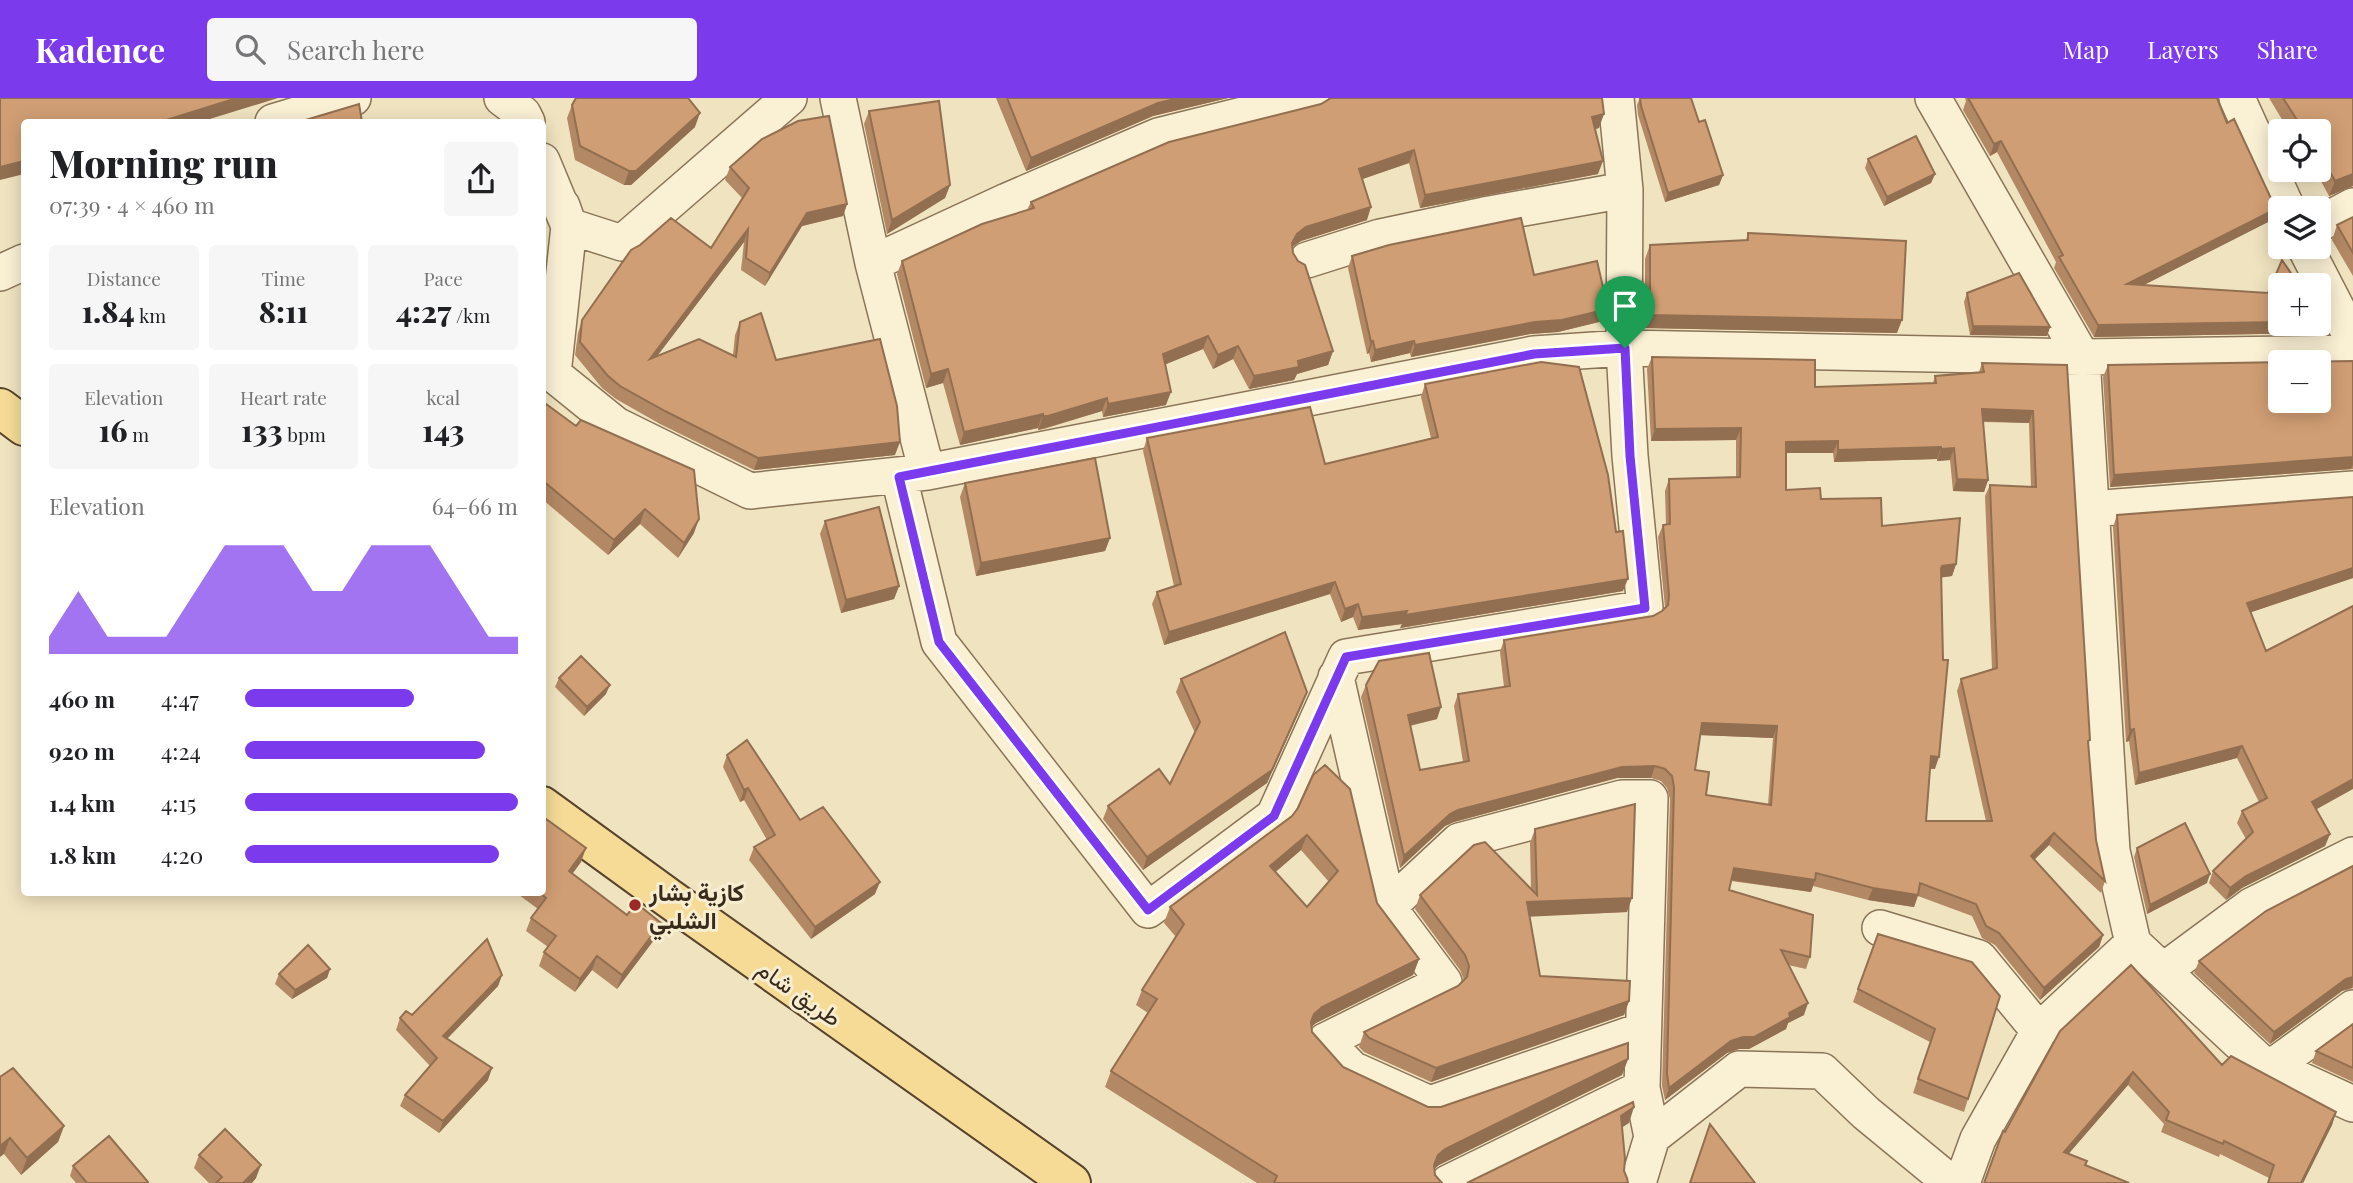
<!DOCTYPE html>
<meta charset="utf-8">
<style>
body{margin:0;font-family:"Playfair Display",Vazirmatn,serif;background:#f6f6f6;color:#202124;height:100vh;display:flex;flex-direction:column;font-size:26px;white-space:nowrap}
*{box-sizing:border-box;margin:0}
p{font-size:23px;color:#757577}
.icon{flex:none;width:38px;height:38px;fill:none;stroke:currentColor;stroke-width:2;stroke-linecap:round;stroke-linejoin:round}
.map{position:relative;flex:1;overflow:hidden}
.sheet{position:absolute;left:21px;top:21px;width:525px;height:777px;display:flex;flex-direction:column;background:#fff;border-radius:7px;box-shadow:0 4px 18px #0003}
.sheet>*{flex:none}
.fabs{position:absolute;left:2268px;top:21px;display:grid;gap:14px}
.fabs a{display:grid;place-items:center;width:63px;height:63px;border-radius:7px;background:#fff;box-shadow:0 4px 18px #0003;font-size:35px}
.pin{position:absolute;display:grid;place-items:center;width:60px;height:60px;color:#fff;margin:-72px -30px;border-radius:50% 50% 50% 0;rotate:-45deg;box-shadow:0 0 7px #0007}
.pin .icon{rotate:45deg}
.round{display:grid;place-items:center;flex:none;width:74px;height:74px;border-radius:7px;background:#f6f6f6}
.head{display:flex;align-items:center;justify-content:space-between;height:119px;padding:0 28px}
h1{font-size:38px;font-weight:800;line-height:52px}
.figures{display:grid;grid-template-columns:repeat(3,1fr);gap:10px;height:119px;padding:7px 28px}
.figures div{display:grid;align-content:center;border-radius:7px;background:#f6f6f6;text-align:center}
.figures b{font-size:30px;font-weight:800}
.figures small{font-size:19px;font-weight:400}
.figures p{font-size:19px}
.chart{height:196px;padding:14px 28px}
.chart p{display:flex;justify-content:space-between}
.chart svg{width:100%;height:126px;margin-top:7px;fill:#7c3aed;opacity:.7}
ul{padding:0 28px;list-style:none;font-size:23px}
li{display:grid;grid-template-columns:112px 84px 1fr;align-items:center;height:52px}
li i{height:18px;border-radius:9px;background:#7c3aed}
header{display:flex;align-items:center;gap:42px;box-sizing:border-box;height:98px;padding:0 35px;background:#7c3aed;color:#fff}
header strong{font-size:33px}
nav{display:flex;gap:38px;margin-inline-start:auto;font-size:24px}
.search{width:490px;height:63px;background:#f6f6f6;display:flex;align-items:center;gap:18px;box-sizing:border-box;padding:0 24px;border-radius:7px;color:#757577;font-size:26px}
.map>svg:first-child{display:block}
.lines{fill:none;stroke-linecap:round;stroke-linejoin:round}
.minor-casing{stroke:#8a7457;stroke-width:38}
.major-casing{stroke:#57422c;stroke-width:42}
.minor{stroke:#faf0d4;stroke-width:35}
.major{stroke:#f5db96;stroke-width:38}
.wall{fill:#b38864;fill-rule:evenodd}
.shaded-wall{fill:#926f51}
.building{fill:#d09e74;stroke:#926f51;stroke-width:2;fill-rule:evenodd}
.route-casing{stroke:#fff;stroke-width:14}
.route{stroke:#7c3aed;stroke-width:9}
.poi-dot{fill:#9b2925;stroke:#f7edd0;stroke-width:2.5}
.labels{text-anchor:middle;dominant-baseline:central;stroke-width:6;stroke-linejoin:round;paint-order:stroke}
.poi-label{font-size:24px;font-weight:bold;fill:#392b1c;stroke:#f7edd0;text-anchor:start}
.street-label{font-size:24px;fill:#392b1c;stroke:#f7edd0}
</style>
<header>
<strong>Kadence</strong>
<div class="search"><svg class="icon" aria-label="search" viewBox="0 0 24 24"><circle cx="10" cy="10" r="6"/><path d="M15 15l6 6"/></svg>Search here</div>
<nav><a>Map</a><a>Layers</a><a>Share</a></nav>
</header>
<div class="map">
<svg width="2353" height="1085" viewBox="0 0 2353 1085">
<rect width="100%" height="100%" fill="#f0e3c0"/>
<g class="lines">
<defs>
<path id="minor" d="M502,0L523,16L527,24
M838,0L873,165L927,374
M1933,0L2082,259L2112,753L2133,845L2259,963L2353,1006
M2237,0L2287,110
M273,24L353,0
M542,63L569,128L553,276L616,327L750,393L927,374L1534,256L1624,250L2082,259L2353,255
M562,108L569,128L622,145L789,0
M2319,126L2353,108
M2305,149L2353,242
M1307,162L1380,139L1484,117L1625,92
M873,165L1007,103L1158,38L1311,0
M0,175L24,164
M899,379L939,544L1148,812L1274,718L1346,559L1645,510L1630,358L1624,250L1625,92L1616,0
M2090,411L2353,391
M1336,579L1388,809L1459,743L1622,700H1650L1642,990L1652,1039L1739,971L1822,973L1866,1015L1951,1085
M1388,809L1444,884L1325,943L1352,971L1430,1006L1643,932
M1880,830L1979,860L2039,933
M2163,873L2251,808L2353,757
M2272,969L2353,910
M1448,1085L1642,990
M1638,1085L1652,1039
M1962,1085L1978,1041L2039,933L2133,845"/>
<path id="major" d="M0,310L24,328
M542,708L670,801L1071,1085"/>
</defs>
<use href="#minor" class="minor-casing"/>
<use href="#major" class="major-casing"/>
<use href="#minor" class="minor"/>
<use href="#major" class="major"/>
</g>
<path class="wall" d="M996,0H1228L1153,18L1026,73Z
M1602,0L1599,30L1595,31L1598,76L1420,110L1409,65L1362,81L1367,122L1301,143L1292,149L1293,155L1333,253L1328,267L1297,276L1294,282L1249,291L1233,261L1213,271L1203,251L1166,266V307L1103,319L1102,313L1044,331L1038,332V330L960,347L943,285L926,290L897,176L902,163L1027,112L1031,104Z
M1640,0H1691L1699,24L1723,77L1719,87L1665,104L1638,17L1637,7Z
M1965,0H2217L2272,122L2144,187L2325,224L2321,235L2094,239L2054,170L2056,164L1997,54L1990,58L1963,12L1966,3Z
M2269,0H2353V88L2329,98L2315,72H2319V33H2289Z
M572,7L695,29L631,87H624L575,62L567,20Z
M869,13L950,87L945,100L887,136L864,26Z
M1868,61L1935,76L1931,85L1884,108L1865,70Z
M730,69L847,106L843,118L802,128L765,188L741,172L744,144L657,258L733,257L735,237L740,224L776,262L895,357L754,372L660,326L616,301L602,290L575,257L578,235L582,222L711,150L742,100L725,82Z
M2353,119V178L2332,142L2337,127Z
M1748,135L1897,235L1645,230V161L1650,147L1746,142Z
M1352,158L1534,177L1603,223L1558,234L1530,236L1411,259L1410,255L1371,264L1369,255L1367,256L1348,170Z
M1967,195L2050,229L2047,238L1970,237L1964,204Z
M1652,259L1815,289L1933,285L1935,278L1979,274L1982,265L2067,267L2088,648L2096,742L2105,783L2101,795L2049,747L2034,762L2103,837L2099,849L2040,902L1995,847L1982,840L1972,818L1918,798L1914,809L1868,802L1813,788L1811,794L1731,783L1729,792L1810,859L1806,871L1788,867L1804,917L1788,925L1786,931L1749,951H1739L1727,955L1665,1002L1662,988L1670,701L1667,690L1661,683L1651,680H1617L1454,724L1445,728L1400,770L1361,599L1366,587L1437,621L1410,628L1420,672L1463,664L1454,608L1458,596L1504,589L1500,554L1504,542L1653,518L1662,513L1665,509L1658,439L1663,427H1666L1665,393L1669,381L1736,379V342L1651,343L1647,271ZM1983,324L2029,325L2031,389L1990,387L1985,398L1992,571L1961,581L1957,593L1986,723H1926L1930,671H1935L1942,479L1952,478L1956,466L1882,428L1821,401L1786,392V355H1833L1834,364L1937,361V363L1950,362L1953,393L1984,394L1988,382ZM1700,637L1773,640L1768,707L1706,697L1695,672Z
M2353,263V371L2110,389L2103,279L2108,267Z
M1425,286L1623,493L1400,530L1402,526L1358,532L1353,519L1341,524L1330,496L1164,547L1152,506L1157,494L1174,488L1143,353L1147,340L1325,366L1431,340L1421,299Z
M542,303L694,435L678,460L640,426L608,457L542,401Z
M965,385L1110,440L1105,453L976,478L960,399Z
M2117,417L2353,480L2251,514L2316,712L2330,736L2325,748L2242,790L2226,802L2209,785L2213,773L2246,741L2237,725L2242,713L2259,704L2237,660L2135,687L2129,643L2126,644L2113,429Z
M825,423L899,488L894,501L841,515L820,436Z
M559,580L606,596L584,618L555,589Z
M1181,581L1307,594L1302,607L1267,685L1143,772L1103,721L1108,708L1170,686L1195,635L1176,594Z
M727,657L800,722L875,796L811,841L749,762L754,749L767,742L744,702L740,704L723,669Z
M1292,718L1377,805L1419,861L1413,877L1316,925L1311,929L1312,934L1343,969L1428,1009H1441L1628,961L1622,977L1439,1067L1434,1071L1435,1077L1442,1085H1257L1105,989L1111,973L1148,915L1136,907L1142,892L1176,839L1164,825L1170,809ZM1301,752L1329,784L1307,809L1275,774Z
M1535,731L1627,814L1530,818L1540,878L1629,903L1624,917L1431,984L1364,954L1359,949L1364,934L1458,888L1464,882L1460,872L1415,811L1420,797L1531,791L1530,745Z
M2137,750L2207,785L2147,816L2134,759Z
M581,764L572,776L627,817L657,838L617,891L592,872L575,894L539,868L544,854L548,849L526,833L531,820L538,811L515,794H542Z
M2353,768V890L2342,893L2270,946L2194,875L2199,863Z
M1878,836L1972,864L1968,1001L1964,1014L1913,995L1930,944L1853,904Z
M330,871L327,880L292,901L275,886L279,876Z
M502,877L498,888L447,941L488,982L439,1035L400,1008L405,997L430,968L396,932L400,920L412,917Z
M2353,926V984L2312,965L2316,953Z
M2060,933L2222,967L2336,1014L2332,1027L2303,1085H2268L2269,1080L2220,1056L2219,1059L2161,1034L2164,1026L2128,987L2068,1056L1984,1085L2005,1034Z
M0,979L64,1028L58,1044L21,1077L4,1056Z
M199,1057L256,1080L251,1085H209L194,1070Z
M73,1068L148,1084L147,1085H76L70,1078Z"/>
<path class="shaded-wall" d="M237,0H278L200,24H160Z
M1179,0H1228L1153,18L1026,73L1031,60L1158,5Z
M700,15L695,29L631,87H624L629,73Z
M1604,16L1599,30L1588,33L1592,19Z
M2302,23L2298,33H2296L2299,25Z
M2001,43L1997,54L1990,58L1994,46Z
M1414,52L1409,65L1354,84L1359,71Z
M24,63V76L0,82V69Z
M1603,63L1598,76L1420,110L1425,97Z
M1935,76L1931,85L1884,108L1887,99Z
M2353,76V88L2329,98L2335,83Z
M1723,77L1719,87L1665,104L1668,95Z
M950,87L945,100L887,136L892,122Z
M847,106L843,118L802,128L765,188L770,175L807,115Z
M1371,109L1367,122L1301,143L1292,149V145L1297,136L1306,129Z
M2276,111L2272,122L2122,198L2127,186Z
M748,131L744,144L645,274L650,261Z
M1608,211L1603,223L1558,234L1530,236L1411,259L1415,247Z
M1650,217L1902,222L1897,235L1645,230Z
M2280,224V226H2319V224H2325L2321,235L2094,239L2098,227Z
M1973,228L2050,229L2047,238L1970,237Z
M1208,238L1203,251L1159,269L1163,256Z
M1373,243L1369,255L1367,256L1371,244Z
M1414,243L1410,255L1371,264L1375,252Z
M1238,248L1233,261L1213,271L1218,257Z
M1333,253L1328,267L1297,276L1294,282L1249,291L1254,278Z
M948,271L943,285L926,290L931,276Z
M1171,294L1166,307L1103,319L1108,306Z
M1107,300L1102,313L1038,332L1043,318Z
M1982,311L2033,313L2029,325L1978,323Z
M1043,316L1038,330L960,347L964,334Z
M1741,330L1736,342L1651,343L1655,331Z
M1838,343L1833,355H1781L1786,344Z
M900,344L895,357L754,372L758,360Z
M1941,349L1937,361L1834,364L1838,352Z
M1954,350L1950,362L1937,363L1941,351Z
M2353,359V367L2351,371L2110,389L2114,377Z
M1957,381L1988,382L1984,394L1953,393Z
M645,411L640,426L608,457L614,442Z
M699,421L694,435L678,460L684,445Z
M1110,440L1105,453L976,478L981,465Z
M1956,466L1952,478L1938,480L1942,468Z
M2353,470V480L2243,517L2247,505Z
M1628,481L1623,493L1400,530L1402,526L1358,532L1362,519Z
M1335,484L1330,496L1164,547L1169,534Z
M899,488L894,501L841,515L846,502Z
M1358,506L1353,519L1341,524L1345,511Z
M610,587L606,596L584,618L587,609Z
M1307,594L1302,607L1267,685L1143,772L1147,759Z
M1441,609L1437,621L1403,629L1408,617Z
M1702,625L1777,628L1773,640L1698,637Z
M2134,631L2129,643L2126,644L2130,632Z
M2242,648L2237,660L2135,687L2139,675Z
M1931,658L1939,659L1935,671L1927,670Z
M1655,668L1651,680H1617L1454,724L1445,728L1400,770L1404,758L1450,716L1458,712L1622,669Z
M2353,681V691L2308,716L2312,704Z
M748,690L744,702L740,704L744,692Z
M2054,735L2049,747L2026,770L2031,758Z
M2330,736L2325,748L2242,790L2226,802L2230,790L2246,778Z
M1307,737L1301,752L1264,784L1270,768Z
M586,750L581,764L564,787L569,773Z
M1734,770L1815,782L1811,794L1730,782Z
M2210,776L2207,785L2147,816L2150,807Z
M880,784L875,796L811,841L815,829Z
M1873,790L1918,797L1914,809L1868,802Z
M1632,800L1627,814L1522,819L1527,804Z
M661,825L657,838L617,891L622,877Z
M2103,837L2099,849L2040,902L2044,890Z
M597,858L592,872L575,894L580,881Z
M1419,861L1413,877L1316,925L1309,931L1314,916L1322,909Z
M330,871L327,880L292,901L295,892Z
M502,877L498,888L439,949L443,938Z
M2353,879V886L2352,890L2342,893L2270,946L2274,934L2346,881Z
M1629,903L1624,917L1431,984L1436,970Z
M1808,905L1804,917L1788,925L1786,931L1749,951H1739L1727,955L1665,1002L1669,990L1731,943Z
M1628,961L1622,977L1439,1067L1432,1073L1438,1057L1445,1051Z
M492,970L488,982L439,1035L443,1023Z
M2133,974L2128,987L2059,1067L2064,1054Z
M1634,1009L1629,1025L1615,1034L1621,1018Z
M2336,1014L2332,1027L2303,1085H2301Z
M64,1028L58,1044L21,1077L27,1060Z
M10,1040L4,1056L0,1059V1048Z
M261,1067L256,1080L252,1085H243Z"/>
<path class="building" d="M0,0H237L160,24H24V63L0,69Z
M576,0H688L700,15L636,73H629L580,48L572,7Z
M1007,0H1179L1158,5L1031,60Z
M1331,0H1602L1604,16L1592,19L1603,63L1425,97L1414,52L1359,71L1371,109L1306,129L1297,136L1292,145L1293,155L1298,163L1305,167L1333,253L1298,263L1299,269L1254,278L1238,248L1218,257L1208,238L1163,256L1171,294L1108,306L1107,300L1048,318H1043V316L964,334L948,271L931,276L902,163L982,126L1034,110L1031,104L1169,44L1321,6Z
M1640,0H1691L1699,24L1705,22L1723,77L1668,95L1641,8Z
M1968,0H2217L2227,25L2234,21L2276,111L2127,186L2268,195L2282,162L2299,187H2280V224L2098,227L2059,159L2063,157L2001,43L1994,46Z
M2283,0H2353V76L2335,83L2319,54V33H2307L2302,23L2299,25Z
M939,3L950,87L892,122L869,13Z
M359,6L362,24H299Z
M829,18L847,106L807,115L770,175L746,160L748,131L650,261L699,241L736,259L740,224L761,215L776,262L880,241L897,308L900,344L758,360L665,313L620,288L607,277L580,244L582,222L631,152L640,147L671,120L711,150L749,90L730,69L762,41L798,23Z
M1916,38L1935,76L1887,99L1868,61Z
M2353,119V155L2337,127Z
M1521,120L1534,177L1597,163L1608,211L1562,222L1535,224L1415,247L1414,243L1375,252L1373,243L1371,244L1352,158L1389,147Z
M1748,135L1906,143L1902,222L1650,217V147L1748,142Z
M2019,175L2050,229L1973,228L1967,195Z
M2319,215L2325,224H2319Z
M1652,259L1815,262V289L1936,285L1935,278L1984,274L1982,265L2067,267L2090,642L2088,643L2096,742L2105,783L2054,735L2031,758L2103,837L2044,890L1999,835L1986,828L1976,806L1920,785L1918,797L1873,790L1816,775L1815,782L1734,770L1729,792L1813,817L1810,859L1781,852L1808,905L1789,915L1790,919L1754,939H1743L1731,943L1669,990L1667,976L1674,689L1672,678L1665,671L1655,668L1622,669L1458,712L1450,716L1404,758L1366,587L1379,563L1429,555L1441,609L1408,617L1420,672L1469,663L1458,596L1510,588L1504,542L1653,518L1662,513L1668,507L1669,497L1663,427L1670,426L1669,381L1740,379L1741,330L1655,331ZM1982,311L2033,313L2036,389L1990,387L1997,570L1961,581L1992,723H1926L1931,658L1939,659L1948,562H1943L1941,471L1942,468L1956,466L1960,420L1882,428L1881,400L1821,401L1820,390L1786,392V344L1838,343V352L1941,349V351L1954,350L1957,381L1988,382ZM1702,625L1777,628L1771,707L1706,697L1709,674L1695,672Z
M2353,263V359L2114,377L2108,267ZM2280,264H2319V303H2280Z
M1541,264L1579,269L1608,377L1616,434L1623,433L1628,481L1405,517L1407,513L1362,519L1358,506L1345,511L1335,484L1169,534L1157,494L1181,486L1147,340L1310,309L1325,366L1438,339L1425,286Z
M542,303L576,328L581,322L694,372L699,421L684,445L645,411L614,442L542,382Z
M1095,360L1110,440L981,465L965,385Z
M2353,399V470L2247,505L2266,553L2353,508V681L2312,704L2330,736L2246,778L2230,790L2213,773L2253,734L2242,713L2267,700L2242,648L2139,675L2134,631L2130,632L2117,417Z
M879,409L899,488L846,502L825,423Z
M1285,534L1307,594L1272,672L1147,759L1108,708L1159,671L1170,686L1200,624L1181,581Z
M581,558L610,587L587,609L559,580Z
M747,642L800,722L823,709L880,784L815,829L754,749L775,737L748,690L744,692L727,657Z
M1325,667L1350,691L1377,805L1419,861L1322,909L1314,916L1311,924L1312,934L1343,969L1428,1009H1441L1628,945V961L1445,1051L1438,1057L1434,1067L1435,1077L1442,1085H1274L1277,1078L1111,973L1157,901L1142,892L1184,826L1170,809L1292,718L1298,710L1313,677ZM1307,737L1338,773L1307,809L1270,768Z
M1635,706L1632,800L1527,804L1540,878L1630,883L1629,903L1436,970L1369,940L1364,934L1458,888L1467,879L1469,868L1465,857L1420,797L1474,747L1485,744L1537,797L1535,731Z
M542,718L586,750L569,773L627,817L636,805L661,825L622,877L597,858L580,881L544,854L556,838L531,820L546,800L539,794H542Z
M2185,725L2210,776L2150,807L2137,750Z
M2353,768V879L2346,881L2274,934L2199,863L2266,813Z
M1878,836L1972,864L2000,898L1968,1001L1918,981L1935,931L1858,891Z
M487,841L502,877L443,938L492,970L443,1023L405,997L437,960L400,920L406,913L412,917Z
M308,847L330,871L295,892L279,876Z
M2131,867L2222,967L2231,958L2336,1014L2301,1085H2268L2274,1067L2224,1043L2223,1046L2166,1022L2169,1014L2133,974L2064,1054L2087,1063L2085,1067L2129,1085H1984L2003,1033L2005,1034L2060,933Z
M2353,926V970L2316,953Z
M13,970L64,1028L27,1060L10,1040L0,1048V979Z
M1633,1004L1634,1009L1621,1018L1625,1061L1624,1073L1627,1080L1628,1085H1467Z
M1710,1026L1755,1085H1690Z
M225,1031L261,1067L243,1085H216L222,1079L199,1057Z
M109,1038L148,1084L146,1085H87L73,1068Z"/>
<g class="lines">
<defs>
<path id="route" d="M1625,250L1630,358L1645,510L1346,559L1274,718L1148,812L939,544L899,379L1534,256Z"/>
</defs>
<use href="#route" class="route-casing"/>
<use href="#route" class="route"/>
</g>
<circle class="poi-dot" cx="635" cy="807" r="7"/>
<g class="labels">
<g class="poi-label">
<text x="649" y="793">كازية بشار<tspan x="649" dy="28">الشلبي</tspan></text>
</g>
<g class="street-label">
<text transform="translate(800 894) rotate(35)">طريق شام</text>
</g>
</g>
</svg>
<div class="fabs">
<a><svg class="icon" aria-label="locate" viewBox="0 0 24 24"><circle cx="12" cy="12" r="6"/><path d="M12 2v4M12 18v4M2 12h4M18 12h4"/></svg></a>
<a><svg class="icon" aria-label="layers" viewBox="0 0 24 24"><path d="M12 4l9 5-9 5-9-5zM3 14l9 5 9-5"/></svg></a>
<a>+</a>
<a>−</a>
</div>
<div class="pin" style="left:1625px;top:250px;background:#1e9e55"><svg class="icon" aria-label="arrive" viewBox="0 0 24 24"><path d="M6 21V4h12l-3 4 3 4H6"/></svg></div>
<section class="sheet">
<div class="head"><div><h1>Morning run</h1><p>07:39 · 4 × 460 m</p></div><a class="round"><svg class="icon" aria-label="share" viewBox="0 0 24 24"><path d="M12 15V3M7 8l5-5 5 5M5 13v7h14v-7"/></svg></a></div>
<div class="figures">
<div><p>Distance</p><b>1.84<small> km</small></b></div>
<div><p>Time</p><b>8:11</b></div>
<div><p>Pace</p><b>4:27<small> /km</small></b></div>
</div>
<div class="figures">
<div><p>Elevation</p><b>16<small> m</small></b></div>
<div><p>Heart rate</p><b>133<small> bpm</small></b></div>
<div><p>kcal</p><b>143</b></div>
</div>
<div class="chart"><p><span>Elevation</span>64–66 m</p>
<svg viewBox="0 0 160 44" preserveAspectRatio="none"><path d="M0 44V38L10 22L20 38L30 38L40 38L50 22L60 6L70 6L80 6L90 22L100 22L110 6L120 6L130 6L140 22L150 38L160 38V44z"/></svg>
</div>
<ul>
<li><b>460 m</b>4:47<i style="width:62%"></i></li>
<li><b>920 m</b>4:24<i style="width:88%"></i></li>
<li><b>1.4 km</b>4:15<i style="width:100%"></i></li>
<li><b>1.8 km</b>4:20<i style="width:93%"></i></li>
</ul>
</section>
</div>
